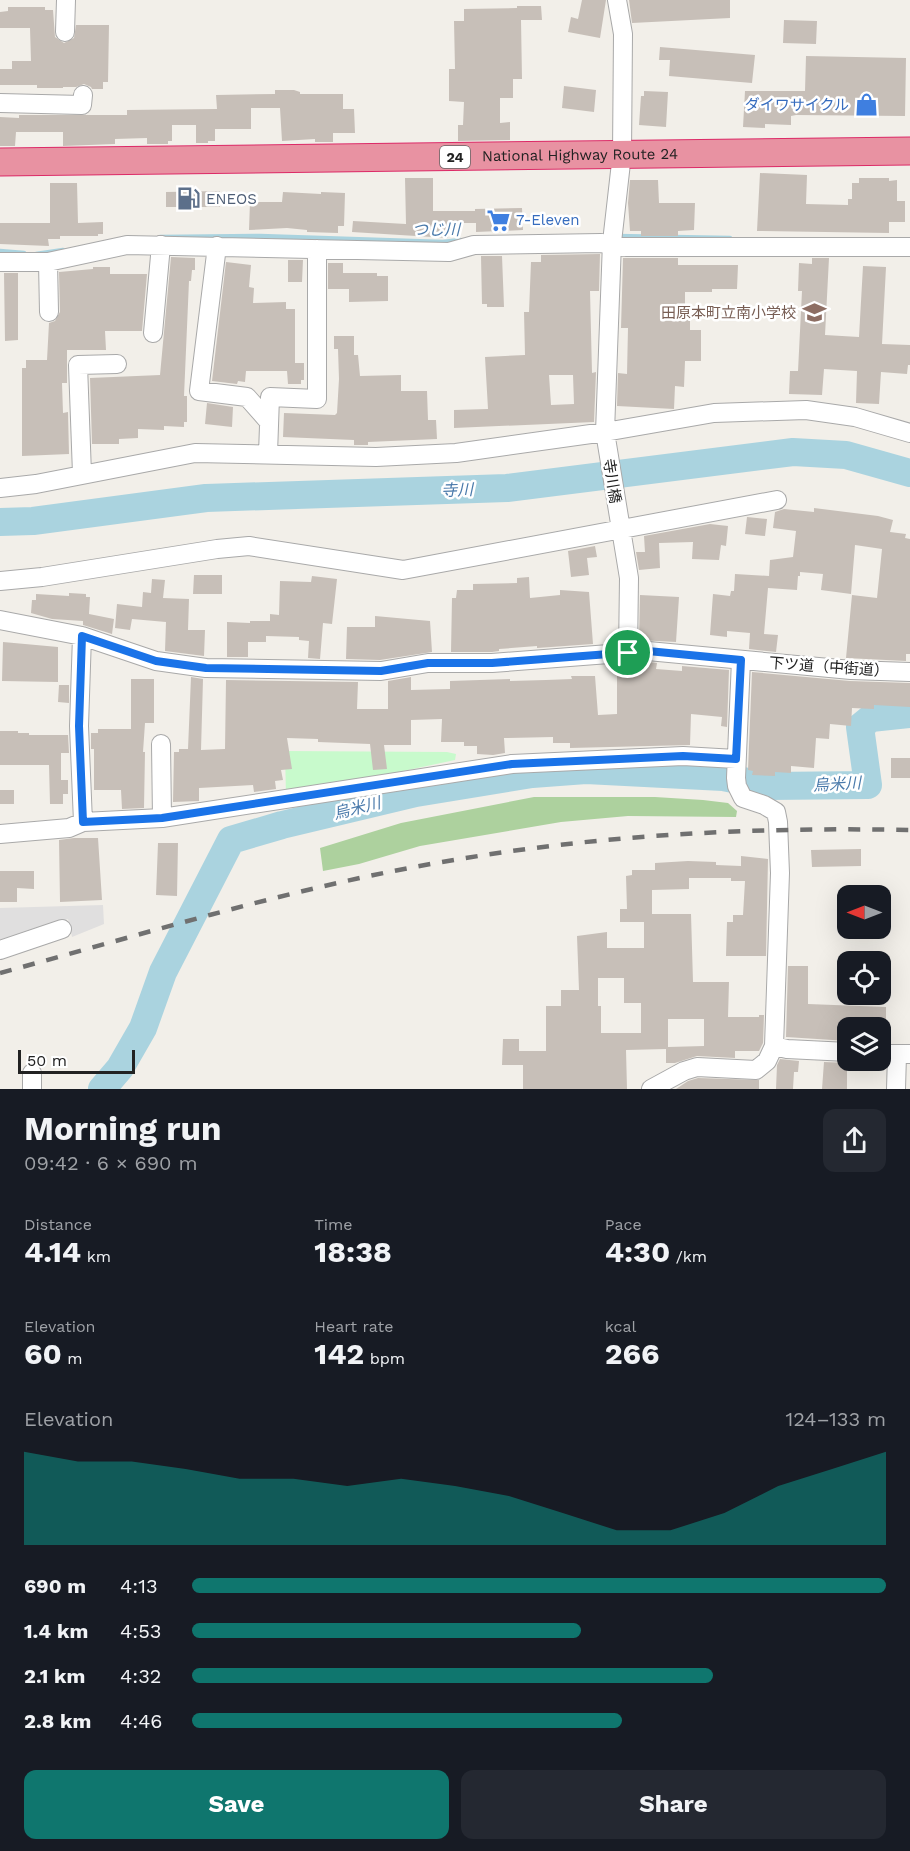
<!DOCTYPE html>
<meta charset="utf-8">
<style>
body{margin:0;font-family:"Work Sans","Noto Sans JP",sans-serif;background:#242831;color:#f1f3f6;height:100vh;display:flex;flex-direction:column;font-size:22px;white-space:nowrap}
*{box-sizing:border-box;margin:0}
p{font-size:20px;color:#9ea1a6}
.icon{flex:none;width:33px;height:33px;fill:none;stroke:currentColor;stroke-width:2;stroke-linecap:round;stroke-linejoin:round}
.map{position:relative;height:1089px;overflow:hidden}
.details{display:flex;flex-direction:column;background:#171b24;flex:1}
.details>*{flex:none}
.needle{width:39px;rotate:270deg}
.tools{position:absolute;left:837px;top:885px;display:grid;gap:12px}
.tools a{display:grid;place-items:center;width:54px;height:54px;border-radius:12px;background:#171b24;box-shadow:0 6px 24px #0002;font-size:30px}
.scale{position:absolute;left:18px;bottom:15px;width:117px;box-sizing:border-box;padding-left:6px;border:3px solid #222;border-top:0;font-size:16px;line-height:21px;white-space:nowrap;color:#222;-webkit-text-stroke:4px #fff;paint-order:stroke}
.pin{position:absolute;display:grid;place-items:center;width:51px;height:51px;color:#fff;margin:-26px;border:3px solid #fff;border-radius:50%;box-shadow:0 2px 6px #0007}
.round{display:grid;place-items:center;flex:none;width:63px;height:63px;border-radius:12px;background:#242831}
.overview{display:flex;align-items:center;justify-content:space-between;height:102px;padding:0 24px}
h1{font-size:33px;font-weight:700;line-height:45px}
.stats{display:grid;grid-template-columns:repeat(3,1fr);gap:9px;height:102px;padding:6px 24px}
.stats div{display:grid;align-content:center}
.stats b{font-size:30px;font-weight:700}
.stats small{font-size:16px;font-weight:400}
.stats p{font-size:16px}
.chart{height:168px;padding:12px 24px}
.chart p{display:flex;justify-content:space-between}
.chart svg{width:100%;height:108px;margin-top:6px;fill:#0f766e;opacity:.7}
.primary-button{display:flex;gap:12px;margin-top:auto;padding:12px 24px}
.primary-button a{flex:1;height:69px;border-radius:12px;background:#0f766e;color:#fff;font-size:24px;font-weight:700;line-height:69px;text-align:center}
.primary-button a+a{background:#242831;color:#f1f3f6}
ul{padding:0 24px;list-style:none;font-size:20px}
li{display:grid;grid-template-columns:96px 72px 1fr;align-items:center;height:45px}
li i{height:15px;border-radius:8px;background:#0f766e}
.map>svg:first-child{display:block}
.residential{fill:#e0dfdf}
.forest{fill:#add19e}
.park{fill:#c8facc}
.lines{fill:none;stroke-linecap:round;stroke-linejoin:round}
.stream{stroke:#aad3df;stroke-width:4.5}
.river{stroke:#aad3df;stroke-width:28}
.building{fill:#c7bfb8;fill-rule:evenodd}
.minor-casing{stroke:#a9a9a9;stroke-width:20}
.highway-casing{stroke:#dc2a67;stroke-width:29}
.minor{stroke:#fff;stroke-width:18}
.highway{stroke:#e892a2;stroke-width:27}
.rail{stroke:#707070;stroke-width:4.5;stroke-dasharray:12 12;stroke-linecap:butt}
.route-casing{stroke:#fff;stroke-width:12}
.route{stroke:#1a73e8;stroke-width:8}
.labels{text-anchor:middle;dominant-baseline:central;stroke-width:5;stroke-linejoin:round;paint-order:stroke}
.shield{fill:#fff;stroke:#646464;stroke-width:1.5}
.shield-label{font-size:14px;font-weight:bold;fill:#222}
.shop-label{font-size:15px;fill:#366cbe;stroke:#fff;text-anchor:end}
.street-label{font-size:15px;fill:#222;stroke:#fff}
.service-label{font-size:15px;fill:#4e5e75;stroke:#fff;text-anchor:start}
.education-label{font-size:15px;fill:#785e54;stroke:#fff;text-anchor:end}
.water-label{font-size:16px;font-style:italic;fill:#4a7aab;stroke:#fff}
</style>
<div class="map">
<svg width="910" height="1089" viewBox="0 0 910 1089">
<rect width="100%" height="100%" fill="#f2efe9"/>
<path class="residential" d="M103,905L104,924L72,937L68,919L18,940L0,945V908Z"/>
<path class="forest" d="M534,797H655L703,800L728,803L737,811L736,817L628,816L561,822L420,846L359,864L323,871L320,848L401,823Z"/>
<path class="park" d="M285,751L447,752L456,754L455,760L286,796Z"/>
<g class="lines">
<path class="stream" d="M616,236L730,238
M160,237L260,236L443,242L460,240
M0,251L24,253
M36,254L63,250"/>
<path class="river" d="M0,522L33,521L206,498L507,488L793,452L846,455L910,473
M102,1089L120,1068L143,1028L163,972L231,840L282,825L416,793L532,774L586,770L723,777L768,786L868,785L860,727L871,718L910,714"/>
</g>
<path class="building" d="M582,0H606L600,38L568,32L571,17L578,19Z
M629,0H730V18L632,23Z
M517,6H541L542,20H521L522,79H513V98H500V123L510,122V140L458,141V125H463L464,102L449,101V69H455L454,21H464V9L517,8Z
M8,7H45V10H53L55,37L64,43L74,38L76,25H109L108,82H103V89H92L91,87L84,84L76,87H63V88H37V85H0V69H12V61H31L30,28H0V12L8,11Z
M784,20L817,21L816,44L783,43Z
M660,47L755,55L752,83L669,76L670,60H659Z
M806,56L906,58L905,116L796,115L791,116V125L765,124V128L743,127L745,91H805Z
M564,86L596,90L594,112L562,108Z
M275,90H294L300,92V94H343V109H354L355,133H333V142H315V139L282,141L280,108H251V129H215V141H208V143H196V125H172V141H168V144H147V138L115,139V144L63,146V132H16L15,146H0V117L19,118V115H127V110L217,109L216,95L275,94Z
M644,91L668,92L666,127L639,125L641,96H644Z
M760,173L807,175L806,204L848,205V199H852V183H859V178H889V181L897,180V201H905V222H889V233L757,231Z
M405,178H433V211H475V209L522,208L523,230L476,232V223H449L448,238L352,232L353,221L406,224Z
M630,180H658L659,203H695L694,230L678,231V236H641V231H630L628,203Z
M50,183H77L78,223L103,222V234H98V236H60V239H48L49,246L0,244V223H50Z
M220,191V207H166V192Z
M283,192L321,194V192L345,193L344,226H338V233L307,232V230L287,228L249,230L250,202H282Z
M600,254L599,291H590L592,373L596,372L594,422L454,428V410L488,409L485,357L525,355L524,312H529L531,262H541V255ZM549,375H573L574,404L551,405Z
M481,256H502L504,307H487V304H482Z
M171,257L195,258V270H192L191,281H189L184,396H187V422H184V427L164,426V430L138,429V438L119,439V444H92L90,378L160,375Z
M623,258H678V265H738L737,289H712V292H685V320H690V330H701V361H685L684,387L675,386L674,409L617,406L618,373L627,374L628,328H621Z
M812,258H829L825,335L859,337L863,266L886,267L882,344L910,345V365H908L907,374L881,372L879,404L856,403L857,371L824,369L822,395L789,394L790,371H798L802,291H798L799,263L812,264Z
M288,260H303L302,282H288Z
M226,262L251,265L249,287L254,288L253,303L286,302V309H295V363H304V380H301V384H288L287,371H246L245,382L238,381L237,384L212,381Z
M328,263H343V273H377V276H388V301L349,302V289H328Z
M93,267H110V274H147L142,331H105L106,350H67V383H62L63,413L68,412L69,454L22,456V368H26V360H47L49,323L55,321L60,312L59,272L93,269Z
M4,273H18V340L5,341Z
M334,336H354V355H358L360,376L401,375V391H427L428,420H436L437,439L368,442V445H354V440L283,437L284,413L335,415L337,413L339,379L338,349H334Z
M207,403L233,407L232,427L205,424Z
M814,508L878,516L893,520L890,532L906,534L905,538L910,539V654H906V661L846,658L852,595L877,598L882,549L855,545L851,594L821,590L823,574L800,572V576H798L797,590L768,588L764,634L778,635L776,652L749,649L750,633L727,631V637L710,635L713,594L730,596L731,591H734L735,574L769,576L770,560L793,557L796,531L773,528L775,512L784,509L814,512Z
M747,517L767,519L765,536L745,534Z
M710,524L728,526L726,546L721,545L719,560L692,559L693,542L659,543L660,568L639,570L636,552H645L644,536Z
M595,546L597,557L587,558L589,575L571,577L568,551Z
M194,575H222V594H193Z
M312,576L337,579L332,624L323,623L320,659L308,658L309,641L299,640V637L266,636V642H248V657H227V622L250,623V621H270V614L279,615L280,581L311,582Z
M529,577L530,598L560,595V590L589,592L593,644L537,648V646L499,649V651L492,652H451L452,598H456L457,590H473V584L517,583V578Z
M152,579L165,580L163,598L189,599L188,630H205L204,656L165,651L166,622L132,619L130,630L115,628L117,604L142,607L143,592L151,593Z
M69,593L86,594V597H90L89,614L114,619L112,634L83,625V621L52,619L31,613L32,600H36V594L69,596Z
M640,595L679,597L676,642L639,640Z
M375,616L430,621L432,652L380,660L346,659L347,627H375Z
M3,642L58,647V682L2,681Z
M648,662L657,663L656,669L682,671V666L729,670L727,727L721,726L722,717L691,714L690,745L570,748V743H553V737L504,738L505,753L493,755L477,754V746H464V742H441L442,719L411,720V745H384L387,769L373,770L370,744L318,742V739L287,738L292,769L281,770L283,780L275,781L276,789L254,792L253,785L199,788V801L173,802L174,752H179V749H188L191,677L203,679L201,750L225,749L226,680L358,682L357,709H388V681L411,677V690L450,689V681L510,679V681L546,680L572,679L571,676H595L598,715L617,714V665Z
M752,672L850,681L910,683V707L874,705V709L852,708L851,726L830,724L829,739L816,738L814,768L791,766V773L775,772V776L752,775L753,771L748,770Z
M131,679H154V723H145L143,752H145L144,808L122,809L121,790H94V749H91V733H98V729H131Z
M59,685H69V703L58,702Z
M0,731H18V733H29V735H68L69,753H61V780H68V794H63V804H50L49,765H0Z
M891,758H910V778H891Z
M0,790H14V804H0Z
M74,838H98L102,900L60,902L59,840Z
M158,843H178L177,896L156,895Z
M861,849V866L812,867L811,850Z
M741,856L768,859L766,956H726L727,922H733V915H743L745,881H731V878H689V889L652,890V914H691L693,982H729L728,1017H759V1015H764L763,1043L759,1051H735V1058L697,1056L675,1063H666V1049L626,1050L627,1089H523V1065H502L503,1039H519V1051H546V1006H561V990H579L577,936L607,932V948H644V922H620V909H627L626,876L632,875V870H655V863L688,861L716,862V865L741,866ZM598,978H624V1003H641V1033H601V1006H598ZM668,1019H704V1046L668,1047Z
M0,871H34V889L17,888V902H0Z
M788,966H808V1004L886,1007V1024H860V1027L848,1028V1041L786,1037Z
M780,1059L799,1061L798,1072H794L793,1089H776L777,1065Z
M824,1062L847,1063V1089H822Z
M698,1078L759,1080V1089H676L688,1081Z"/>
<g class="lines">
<defs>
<path id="minor" d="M617,0L623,34L622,154L612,242L605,432L629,578L628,653
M65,32L66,0
M0,103L82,105L83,95
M217,246L199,391L247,397L269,422
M0,262H48L127,245L449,252L474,245L601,243L626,247H910
M48,262L49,312
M153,333L161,245
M268,454L270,397L317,399V249
M82,474L78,365L117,364
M0,488L36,484L195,453L376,457L456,453L605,432L714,413L806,410L855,417L910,433
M0,581L42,577L217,549L249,546L403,570L777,500
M0,620L82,636L156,661L206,668L381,671L428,663H492L648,651L851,670L910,672
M82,636L79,726L83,822
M161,744L162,818
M0,834L69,828L83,822L162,818L512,764L683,756L736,759
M0,950L62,929
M774,1046L787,1049L848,1052
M880,1054H910
M32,1089V1073
M651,1089L684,1071L697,1067L756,1070L767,1061L774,1046L780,873L778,822L776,812L764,805L743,798L737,786L736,778L741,660
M896,1089L897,1055"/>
<g id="highway">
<path id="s1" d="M0,162L910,151"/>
</g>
</defs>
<use href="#minor" class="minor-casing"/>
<use href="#highway" class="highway-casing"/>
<use href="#minor" class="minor"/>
<use href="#highway" class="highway"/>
<path class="rail" d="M0,973C152,932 304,884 460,859C609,834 759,827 910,830"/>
</g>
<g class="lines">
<defs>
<path id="route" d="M82,636L156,661L206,668L381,671L428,663H492L648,651L741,660L736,759L683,756L512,764L162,818L83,822L79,726Z"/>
</defs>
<use href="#route" class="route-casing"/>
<use href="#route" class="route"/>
</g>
<defs>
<symbol id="shop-bare" viewBox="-9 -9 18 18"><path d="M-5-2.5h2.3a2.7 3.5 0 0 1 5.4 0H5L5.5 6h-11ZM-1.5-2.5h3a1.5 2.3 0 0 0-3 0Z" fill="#3f7fe0" stroke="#fff" stroke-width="2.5" paint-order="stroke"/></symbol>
<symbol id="fuel-bare" viewBox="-9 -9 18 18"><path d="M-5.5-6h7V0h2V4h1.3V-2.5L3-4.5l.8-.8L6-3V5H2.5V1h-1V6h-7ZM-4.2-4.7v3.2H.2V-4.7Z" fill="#5c6f8a" stroke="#fff" stroke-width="2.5" paint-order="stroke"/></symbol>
<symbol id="supermarket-bare" viewBox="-9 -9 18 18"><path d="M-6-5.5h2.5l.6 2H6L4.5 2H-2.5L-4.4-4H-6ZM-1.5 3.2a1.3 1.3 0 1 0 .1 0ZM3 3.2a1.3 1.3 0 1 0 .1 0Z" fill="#3f7fe0" stroke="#fff" stroke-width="2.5" paint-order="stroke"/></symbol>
<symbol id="school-bare" viewBox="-9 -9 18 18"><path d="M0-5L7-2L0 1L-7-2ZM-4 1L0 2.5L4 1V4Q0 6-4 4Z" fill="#8d6e63" stroke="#fff" stroke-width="2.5" paint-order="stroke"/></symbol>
</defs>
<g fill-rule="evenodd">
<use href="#shop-bare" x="850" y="88" width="33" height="33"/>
<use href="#fuel-bare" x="172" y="182" width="33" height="33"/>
<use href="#supermarket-bare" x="482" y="204" width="33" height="33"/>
<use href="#school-bare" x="798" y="296" width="33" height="33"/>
</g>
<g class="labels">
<rect class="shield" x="440" y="146" width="30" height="22" rx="4.5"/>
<g class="shield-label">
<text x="455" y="157">24</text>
</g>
<g class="shop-label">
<text x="849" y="105">ダイワサイクル</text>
<text x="516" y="220" text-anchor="start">7-Eleven</text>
</g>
<g class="street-label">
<text stroke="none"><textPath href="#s1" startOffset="580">National Highway Route 24</textPath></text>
<text transform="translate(612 481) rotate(81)">寺川橋</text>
<text transform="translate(829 667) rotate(4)">下ツ道（中街道）</text>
</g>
<g class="service-label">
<text x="206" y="199">ENEOS</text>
</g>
<g class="education-label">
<text x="796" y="313">田原本町立南小学校</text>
</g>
<g class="water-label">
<text x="436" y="229">つじ川</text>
<text transform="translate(457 490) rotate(-2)">寺川</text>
<text transform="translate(837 784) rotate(-3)">烏米川</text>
<text transform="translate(357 808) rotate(-14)">烏米川</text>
</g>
</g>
</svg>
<div class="tools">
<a><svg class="needle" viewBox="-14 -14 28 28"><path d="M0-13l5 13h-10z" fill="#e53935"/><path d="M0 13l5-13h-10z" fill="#9ea1a6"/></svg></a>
<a><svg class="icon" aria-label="locate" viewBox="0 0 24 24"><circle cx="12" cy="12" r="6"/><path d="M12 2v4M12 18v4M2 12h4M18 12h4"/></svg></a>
<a><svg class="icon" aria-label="layers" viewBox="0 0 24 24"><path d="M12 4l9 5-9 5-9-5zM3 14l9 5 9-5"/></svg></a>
</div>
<div class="scale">50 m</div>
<div class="pin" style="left:628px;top:653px;background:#1e9e55"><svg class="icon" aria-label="arrive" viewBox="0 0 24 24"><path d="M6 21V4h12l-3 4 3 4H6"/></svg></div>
</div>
<section class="details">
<div class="overview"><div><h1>Morning run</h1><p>09:42 · 6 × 690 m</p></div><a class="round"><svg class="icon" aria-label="share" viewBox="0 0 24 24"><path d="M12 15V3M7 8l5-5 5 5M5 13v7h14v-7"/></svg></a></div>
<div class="stats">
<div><p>Distance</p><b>4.14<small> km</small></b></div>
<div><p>Time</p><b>18:38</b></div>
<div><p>Pace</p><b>4:30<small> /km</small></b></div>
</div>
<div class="stats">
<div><p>Elevation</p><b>60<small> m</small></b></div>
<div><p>Heart rate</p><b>142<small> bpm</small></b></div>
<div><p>kcal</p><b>266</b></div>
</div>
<div class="chart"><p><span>Elevation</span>124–133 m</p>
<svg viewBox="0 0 160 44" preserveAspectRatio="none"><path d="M0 44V6L10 10L20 10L30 13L40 17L50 17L60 20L70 17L80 20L90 24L100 31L110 38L120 38L130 31L140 20L150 13L160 6V44z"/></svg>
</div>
<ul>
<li><b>690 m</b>4:13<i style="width:100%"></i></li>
<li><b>1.4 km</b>4:53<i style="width:56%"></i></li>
<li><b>2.1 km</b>4:32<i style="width:75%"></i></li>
<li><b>2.8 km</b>4:46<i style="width:62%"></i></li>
</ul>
<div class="primary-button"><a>Save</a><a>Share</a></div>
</section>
